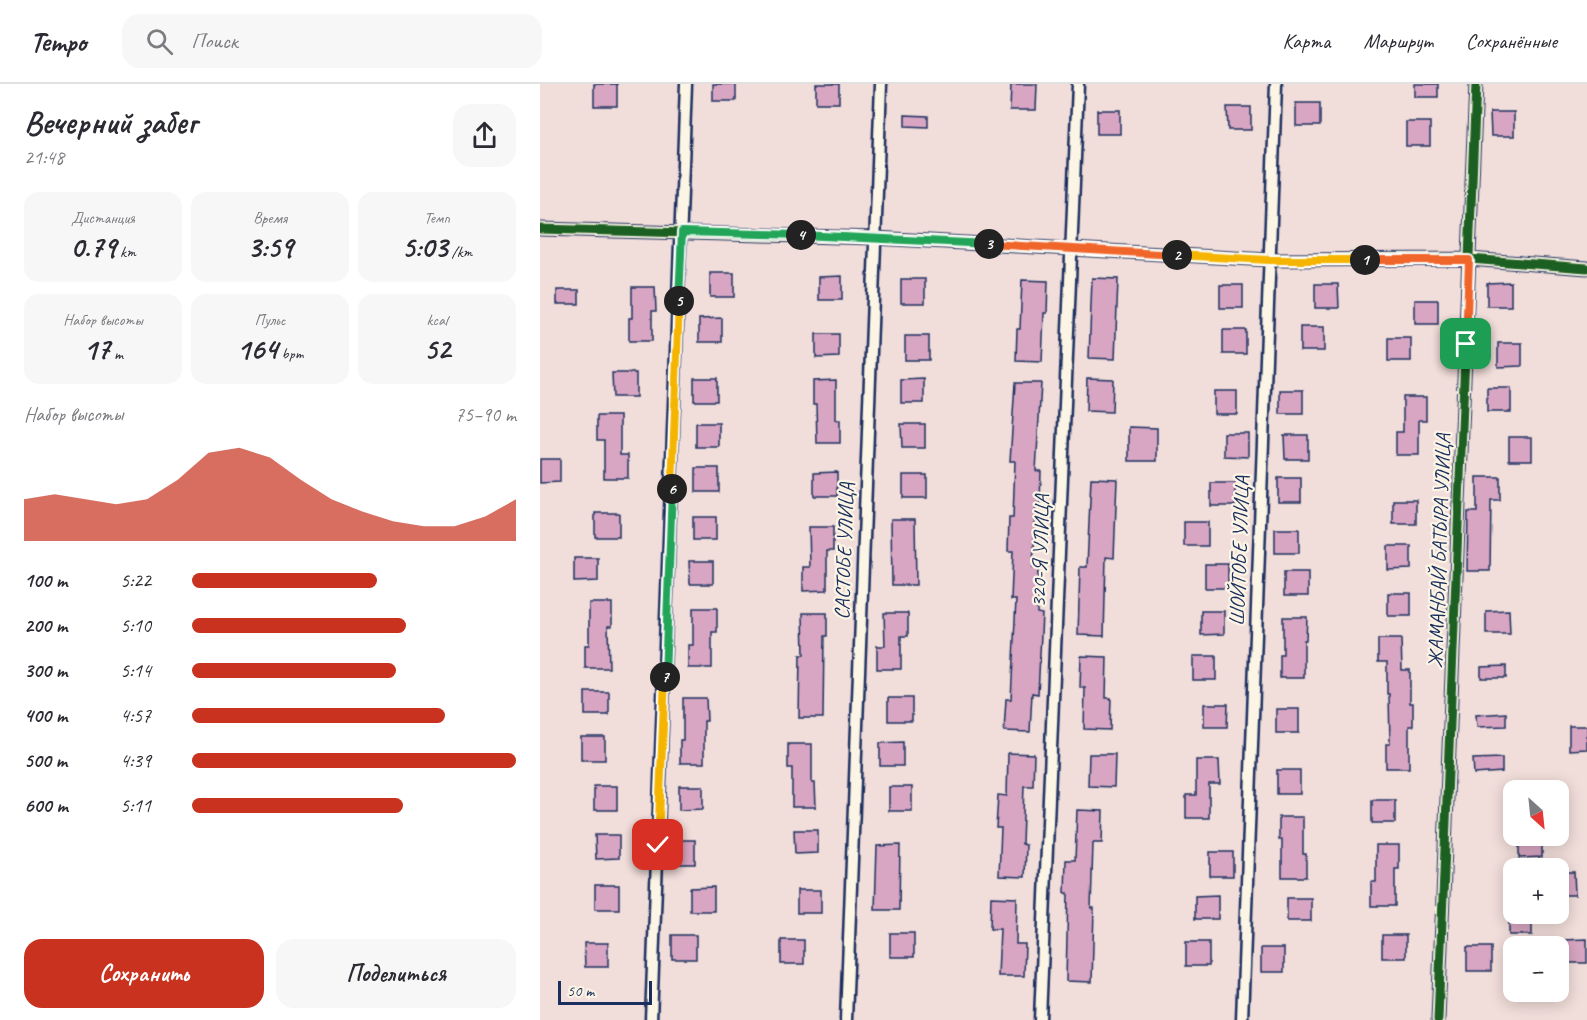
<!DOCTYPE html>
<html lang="ru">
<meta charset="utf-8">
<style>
body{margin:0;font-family:Caveat,sans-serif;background:#f7f7f7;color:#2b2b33;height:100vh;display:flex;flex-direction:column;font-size:22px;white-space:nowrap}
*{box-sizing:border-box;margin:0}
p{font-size:20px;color:#7c7c81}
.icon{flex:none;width:33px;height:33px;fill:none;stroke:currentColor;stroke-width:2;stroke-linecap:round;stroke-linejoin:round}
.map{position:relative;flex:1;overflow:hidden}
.sheet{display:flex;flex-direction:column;background:#fff;width:540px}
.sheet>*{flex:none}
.needle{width:39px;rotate:153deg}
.tools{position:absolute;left:963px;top:696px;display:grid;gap:12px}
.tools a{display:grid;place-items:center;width:66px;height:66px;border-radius:12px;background:#fff;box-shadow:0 3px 15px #0003;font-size:30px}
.scale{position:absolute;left:18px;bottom:15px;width:94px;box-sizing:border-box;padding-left:6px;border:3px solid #1b2f5e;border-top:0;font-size:16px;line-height:21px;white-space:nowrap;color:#1b2f5e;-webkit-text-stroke:4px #fcf5e5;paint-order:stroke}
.pin{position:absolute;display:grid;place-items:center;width:51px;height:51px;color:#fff;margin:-26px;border-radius:12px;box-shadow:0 3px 9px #0006}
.km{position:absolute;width:30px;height:30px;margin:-15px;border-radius:50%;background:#222;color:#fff;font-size:16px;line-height:30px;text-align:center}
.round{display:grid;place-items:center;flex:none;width:63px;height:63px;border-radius:18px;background:#f7f7f7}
.headline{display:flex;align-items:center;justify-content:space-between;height:102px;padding:0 24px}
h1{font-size:33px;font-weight:600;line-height:45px}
.metrics{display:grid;grid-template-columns:repeat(3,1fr);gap:9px;height:102px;padding:6px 24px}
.metrics div{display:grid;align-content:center;border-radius:15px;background:#f7f7f7;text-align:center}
.metrics b{font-size:30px;font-weight:600}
.metrics small{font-size:16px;font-weight:400}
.metrics p{font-size:16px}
.chart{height:168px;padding:12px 24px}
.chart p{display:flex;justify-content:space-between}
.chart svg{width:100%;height:108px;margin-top:6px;fill:#c8321e;opacity:.7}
.button{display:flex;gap:12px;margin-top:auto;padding:12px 24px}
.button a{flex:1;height:69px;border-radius:18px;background:#c8321e;color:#fff;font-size:24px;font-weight:600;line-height:69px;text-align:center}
.button a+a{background:#f7f7f7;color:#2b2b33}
ul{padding:0 24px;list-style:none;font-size:20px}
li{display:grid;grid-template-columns:96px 72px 1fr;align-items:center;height:45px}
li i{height:15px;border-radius:8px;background:#c8321e}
header{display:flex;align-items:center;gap:36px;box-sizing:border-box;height:84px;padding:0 30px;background:#fff;border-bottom:2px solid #e1e1e2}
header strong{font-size:28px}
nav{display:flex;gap:33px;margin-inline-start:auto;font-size:21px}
.search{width:420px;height:54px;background:#f7f7f7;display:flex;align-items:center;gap:15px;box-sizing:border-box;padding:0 21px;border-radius:18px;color:#7c7c81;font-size:22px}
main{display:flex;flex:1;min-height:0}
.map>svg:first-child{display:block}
.building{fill:#d8a6c2;stroke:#1b2f5e;stroke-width:1.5}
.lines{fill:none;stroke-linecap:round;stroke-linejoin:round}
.street-casing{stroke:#1b2f5e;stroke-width:15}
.street{stroke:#fcf5e5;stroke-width:10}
.cycleway-casing{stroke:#fcf5e5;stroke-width:13}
.cycleway{stroke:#1b5e20;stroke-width:9}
.split-1-casing{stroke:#fff;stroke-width:12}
.split-2-casing{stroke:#fff;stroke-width:12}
.split-3-casing{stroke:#fff;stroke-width:12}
.split-4-casing{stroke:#fff;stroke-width:12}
.split-5-casing{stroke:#fff;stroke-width:12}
.split-6-casing{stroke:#fff;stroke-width:12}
.split-7-casing{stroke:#fff;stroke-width:12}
.split-8-casing{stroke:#fff;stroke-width:12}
.split-1{stroke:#f0652b;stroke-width:8}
.split-2{stroke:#f5b400;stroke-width:8}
.split-3{stroke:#f0652b;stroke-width:8}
.split-4{stroke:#22a559;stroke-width:8}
.split-5{stroke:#22a559;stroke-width:8}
.split-6{stroke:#f5b400;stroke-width:8}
.split-7{stroke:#22a559;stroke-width:8}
.split-8{stroke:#f5b400;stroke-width:8}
.labels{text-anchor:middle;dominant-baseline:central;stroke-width:4.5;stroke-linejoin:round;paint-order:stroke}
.street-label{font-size:21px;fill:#1b2f5e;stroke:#fcf5e5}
</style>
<header>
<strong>Tempo</strong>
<div class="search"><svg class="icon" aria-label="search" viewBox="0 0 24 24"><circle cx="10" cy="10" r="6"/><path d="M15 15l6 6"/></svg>Поиск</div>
<nav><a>Карта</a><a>Маршрут</a><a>Сохранённые</a></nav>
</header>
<main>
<section class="sheet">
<div class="headline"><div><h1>Вечерний забег</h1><p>21:48</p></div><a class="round"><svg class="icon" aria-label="share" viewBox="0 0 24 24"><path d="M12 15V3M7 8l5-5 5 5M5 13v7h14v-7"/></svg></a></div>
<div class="metrics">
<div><p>Дистанция</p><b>0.79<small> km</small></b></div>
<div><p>Время</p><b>3:59</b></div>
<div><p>Темп</p><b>5:03<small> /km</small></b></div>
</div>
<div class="metrics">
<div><p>Набор высоты</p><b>17<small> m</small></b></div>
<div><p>Пульс</p><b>164<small> bpm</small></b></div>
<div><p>kcal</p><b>52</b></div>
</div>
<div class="chart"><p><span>Набор высоты</span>75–90 m</p>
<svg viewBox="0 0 160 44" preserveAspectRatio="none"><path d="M0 44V27L10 25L20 27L30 29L40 27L50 19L60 8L70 6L80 10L90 19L100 27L110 32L120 36L130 38L140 38L150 34L160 27V44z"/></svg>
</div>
<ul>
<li><b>100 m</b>5:22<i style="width:57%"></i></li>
<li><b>200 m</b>5:10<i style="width:66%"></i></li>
<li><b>300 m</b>5:14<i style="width:63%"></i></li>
<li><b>400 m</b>4:57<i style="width:78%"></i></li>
<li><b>500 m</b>4:39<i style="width:100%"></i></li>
<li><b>600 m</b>5:11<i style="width:65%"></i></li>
</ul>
<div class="button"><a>Сохранить</a><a>Поделиться</a></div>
</section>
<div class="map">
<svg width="1047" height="936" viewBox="0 0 1047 936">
<rect width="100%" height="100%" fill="#f1ddda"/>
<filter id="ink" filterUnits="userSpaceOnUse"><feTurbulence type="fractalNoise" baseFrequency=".0167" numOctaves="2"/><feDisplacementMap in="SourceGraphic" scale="12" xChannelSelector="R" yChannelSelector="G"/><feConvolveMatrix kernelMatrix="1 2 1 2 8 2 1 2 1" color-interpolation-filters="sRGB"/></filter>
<g filter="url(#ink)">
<path class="building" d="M54,0H77V22H54Z
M173,0H196V17H173Z
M276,0H299V19H276Z
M471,0H497L496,26H470Z
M875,0H898V13H875Z
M756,19H780V42H756Z
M687,23H711V46H688Z
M557,26H580V50H557Z
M950,28H974V52H951Z
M365,31L388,32V43L365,42Z
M866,38H890V62H866Z
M170,189H194V213H170Z
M302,192V216H279V193Z
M552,194L578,195L575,275L549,274Z
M361,195H385V219H361Z
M482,196L508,197L507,229H504L502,278L476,277L477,245H480Z
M971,198V222H947V199Z
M775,200H798L799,224H775Z
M680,201H703V224H680Z
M92,203H115L116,227H112V257H89V234H92Z
M17,206H39V220H17Z
M875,216H898V240H875Z
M182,234V258H159V235Z
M760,243H784V267H760Z
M683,246H706V270H683Z
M276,250H299V273L276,274Z
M365,252H389V276H365Z
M848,254H871V277H848Z
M958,259H982V282L958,283Z
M72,289H96V313H73Z
M154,294H177V317H154Z
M547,294L573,295L572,328L546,327Z
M384,295V319H361V296Z
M296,296V336H300V359H277L276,320H273V297Z
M475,299H501L496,387H501L500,420L496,419L493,484H498L497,529L502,530L498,610L492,609L490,648L464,647L466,615H471L476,516H471L473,467H468L469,434H473L475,377H470Z
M947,304H971V328H947Z
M740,306H763V330H740Z
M674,307H697V330H674Z
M863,313H886V336H879V371H856V348H863Z
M57,332H80V371H88V394H64V356H57Z
M156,339H179V363H156Z
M361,340H385V364H362Z
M589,343L617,344V377H589Z
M684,349H708V373L684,372Z
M744,351H768V375H745Z
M969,353H992V376H969Z
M0,375H20V398L0,399Z
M156,384H179V408H156Z
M297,388V412H274V389Z
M363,391H387V414H363Z
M937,393H960V416H951L950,487H927L928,428H937Z
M551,394L577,395L574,474L566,473L564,552L538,551L540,483H547Z
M738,394H761V418H738Z
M671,399H695V422H671Z
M853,416H876V440H853Z
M55,429H79V453H55Z
M153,433H176V456H153Z
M351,435H375L376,501H352Z
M644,438H668V462H644Z
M269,443H293V467H287V506L263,507V483H270Z
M735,445H759V469H735Z
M848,462H871V485L848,486Z
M34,474H58V497L34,498Z
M149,477H173V500H150Z
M665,480H688V504H665Z
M744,488H768V512H744Z
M848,509H871V532H848Z
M49,519H72V542H68L69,584H45V561H49Z
M153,524H177V548H172V584H148V561H153Z
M969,526L970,550H946V527Z
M661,527H684V550L661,551Z
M263,529H287V552H284L283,634H259L260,571H264Z
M344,529H368V552H361V585H337V562H345Z
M743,533H767L766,556H764V594H740V571H743Z
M838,555H861L862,586H870V619H873V642H869V684H846V660H850L849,610H847V578H838Z
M541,572L567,573L566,614H571L570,646L544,645L545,604H540Z
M653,572H676V596H653Z
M966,582V594H941V583Z
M45,608H69V631H45Z
M143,614H166L167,637H164V679H140V656H143Z
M348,614H372V637H348Z
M664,620H688L687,643H664Z
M736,625H759V649H736Z
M966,629V642L937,643L936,631Z
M1029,642H1047V665L1029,666Z
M41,653H65V676H41Z
M363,658V682H340V659Z
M248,660H272V699H275L276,723H252V684H248Z
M468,669L494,670L493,702H484L482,760L486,761L485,793L459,792L461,744H456L458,711L467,712Z
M549,670H575L574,703L548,702Z
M962,674V688L934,690L933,675Z
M656,676H679L680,700H669V734H646V711H656Z
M737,686H760V710H737Z
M54,702H77V726H54Z
M139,702H163V725L139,726Z
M349,703H372V727H349Z
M832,716H855V739H832Z
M537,726L563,727L562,759H553L551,824H554L552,898L526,897L528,809H525L526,776H535Z
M739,733H763V770H766V793H742V756H739Z
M254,746H278V769L255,770Z
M55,751H79V774L56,775Z
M979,752H1002V773L979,774Z
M132,756H155V780H132Z
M360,761L359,826H335L337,762Z
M836,761H859V785H855V822H831V798H836Z
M670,768H693V792H670Z
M1018,788H1034L1035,811H1018Z
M55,801H79V825H55Z
M174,803V827H150V804Z
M257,806H281V829H257Z
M678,811V835H655V812Z
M451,813L477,814L476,860H485L484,892H458L460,845H450Z
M747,814H771V837H747Z
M969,830H992V851H969Z
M350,849H374V873H350Z
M132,851H156V875H132Z
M842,851H866V874H842Z
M1047,855V879H1023V856Z
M241,856H264V880H241Z
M646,858H669V882H646Z
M44,859H68V883H45Z
M927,863H951V887H927Z
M721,864H744V888H721Z"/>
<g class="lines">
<defs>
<path id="street" d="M0,145L335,154L729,176L929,175L1047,184
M111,936L146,0
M306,936L341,0
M500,936L538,0
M702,936L736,0
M898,936L936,0"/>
</defs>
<use href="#street" class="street-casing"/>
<use href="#street" class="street"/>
<defs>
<path id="cycleway" d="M0,145L335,154L729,176L929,175L1047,184
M898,936L936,0"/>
</defs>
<use href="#cycleway" class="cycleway-casing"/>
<use href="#cycleway" class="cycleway"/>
</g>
</g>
<g class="lines" filter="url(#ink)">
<defs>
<path id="split-1" d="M825,176H929L926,260"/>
<path id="split-2" d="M637,171L729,176H825"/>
<path id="split-3" d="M449,160L637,171"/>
<path id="split-4" d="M261,151L449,160"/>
<path id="split-5" d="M139,217L142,148L261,151"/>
<path id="split-6" d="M132,405L139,217"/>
<path id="split-7" d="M125,593L132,405"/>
<path id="split-8" d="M118,761L125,593"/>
</defs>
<use href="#split-1" class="split-1-casing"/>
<use href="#split-2" class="split-2-casing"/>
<use href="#split-3" class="split-3-casing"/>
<use href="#split-4" class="split-4-casing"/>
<use href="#split-5" class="split-5-casing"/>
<use href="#split-6" class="split-6-casing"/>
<use href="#split-7" class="split-7-casing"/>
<use href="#split-8" class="split-8-casing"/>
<use href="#split-1" class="split-1"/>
<use href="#split-2" class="split-2"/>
<use href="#split-3" class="split-3"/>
<use href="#split-4" class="split-4"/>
<use href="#split-5" class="split-5"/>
<use href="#split-6" class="split-6"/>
<use href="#split-7" class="split-7"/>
<use href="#split-8" class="split-8"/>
</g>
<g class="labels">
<g class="street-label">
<text transform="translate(304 467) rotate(-88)">САСТОБЕ УЛИЦА</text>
<text transform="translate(500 467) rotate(-88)">320-Я УЛИЦА</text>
<text transform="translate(699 467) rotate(-88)">ШОЙТОБЕ УЛИЦА</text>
<text transform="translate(899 467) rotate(-88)">ЖАМАНБАЙ БАТЫРА УЛИЦА</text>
</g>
</g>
</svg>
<div class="tools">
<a><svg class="needle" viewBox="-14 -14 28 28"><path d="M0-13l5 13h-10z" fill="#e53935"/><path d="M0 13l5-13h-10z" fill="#7c7c81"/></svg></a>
<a>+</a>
<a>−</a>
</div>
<div class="scale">50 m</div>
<div class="pin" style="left:926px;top:260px;background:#1e9e55"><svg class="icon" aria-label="arrive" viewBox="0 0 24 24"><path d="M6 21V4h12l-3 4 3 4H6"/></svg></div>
<div class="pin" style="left:118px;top:761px;background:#d93025"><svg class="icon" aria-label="check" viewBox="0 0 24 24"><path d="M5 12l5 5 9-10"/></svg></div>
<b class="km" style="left:825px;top:176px">1</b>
<b class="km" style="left:637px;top:171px">2</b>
<b class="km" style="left:449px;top:160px">3</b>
<b class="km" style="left:261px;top:151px">4</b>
<b class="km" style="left:139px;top:217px">5</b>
<b class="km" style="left:132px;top:405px">6</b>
<b class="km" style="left:125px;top:593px">7</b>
</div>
</main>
